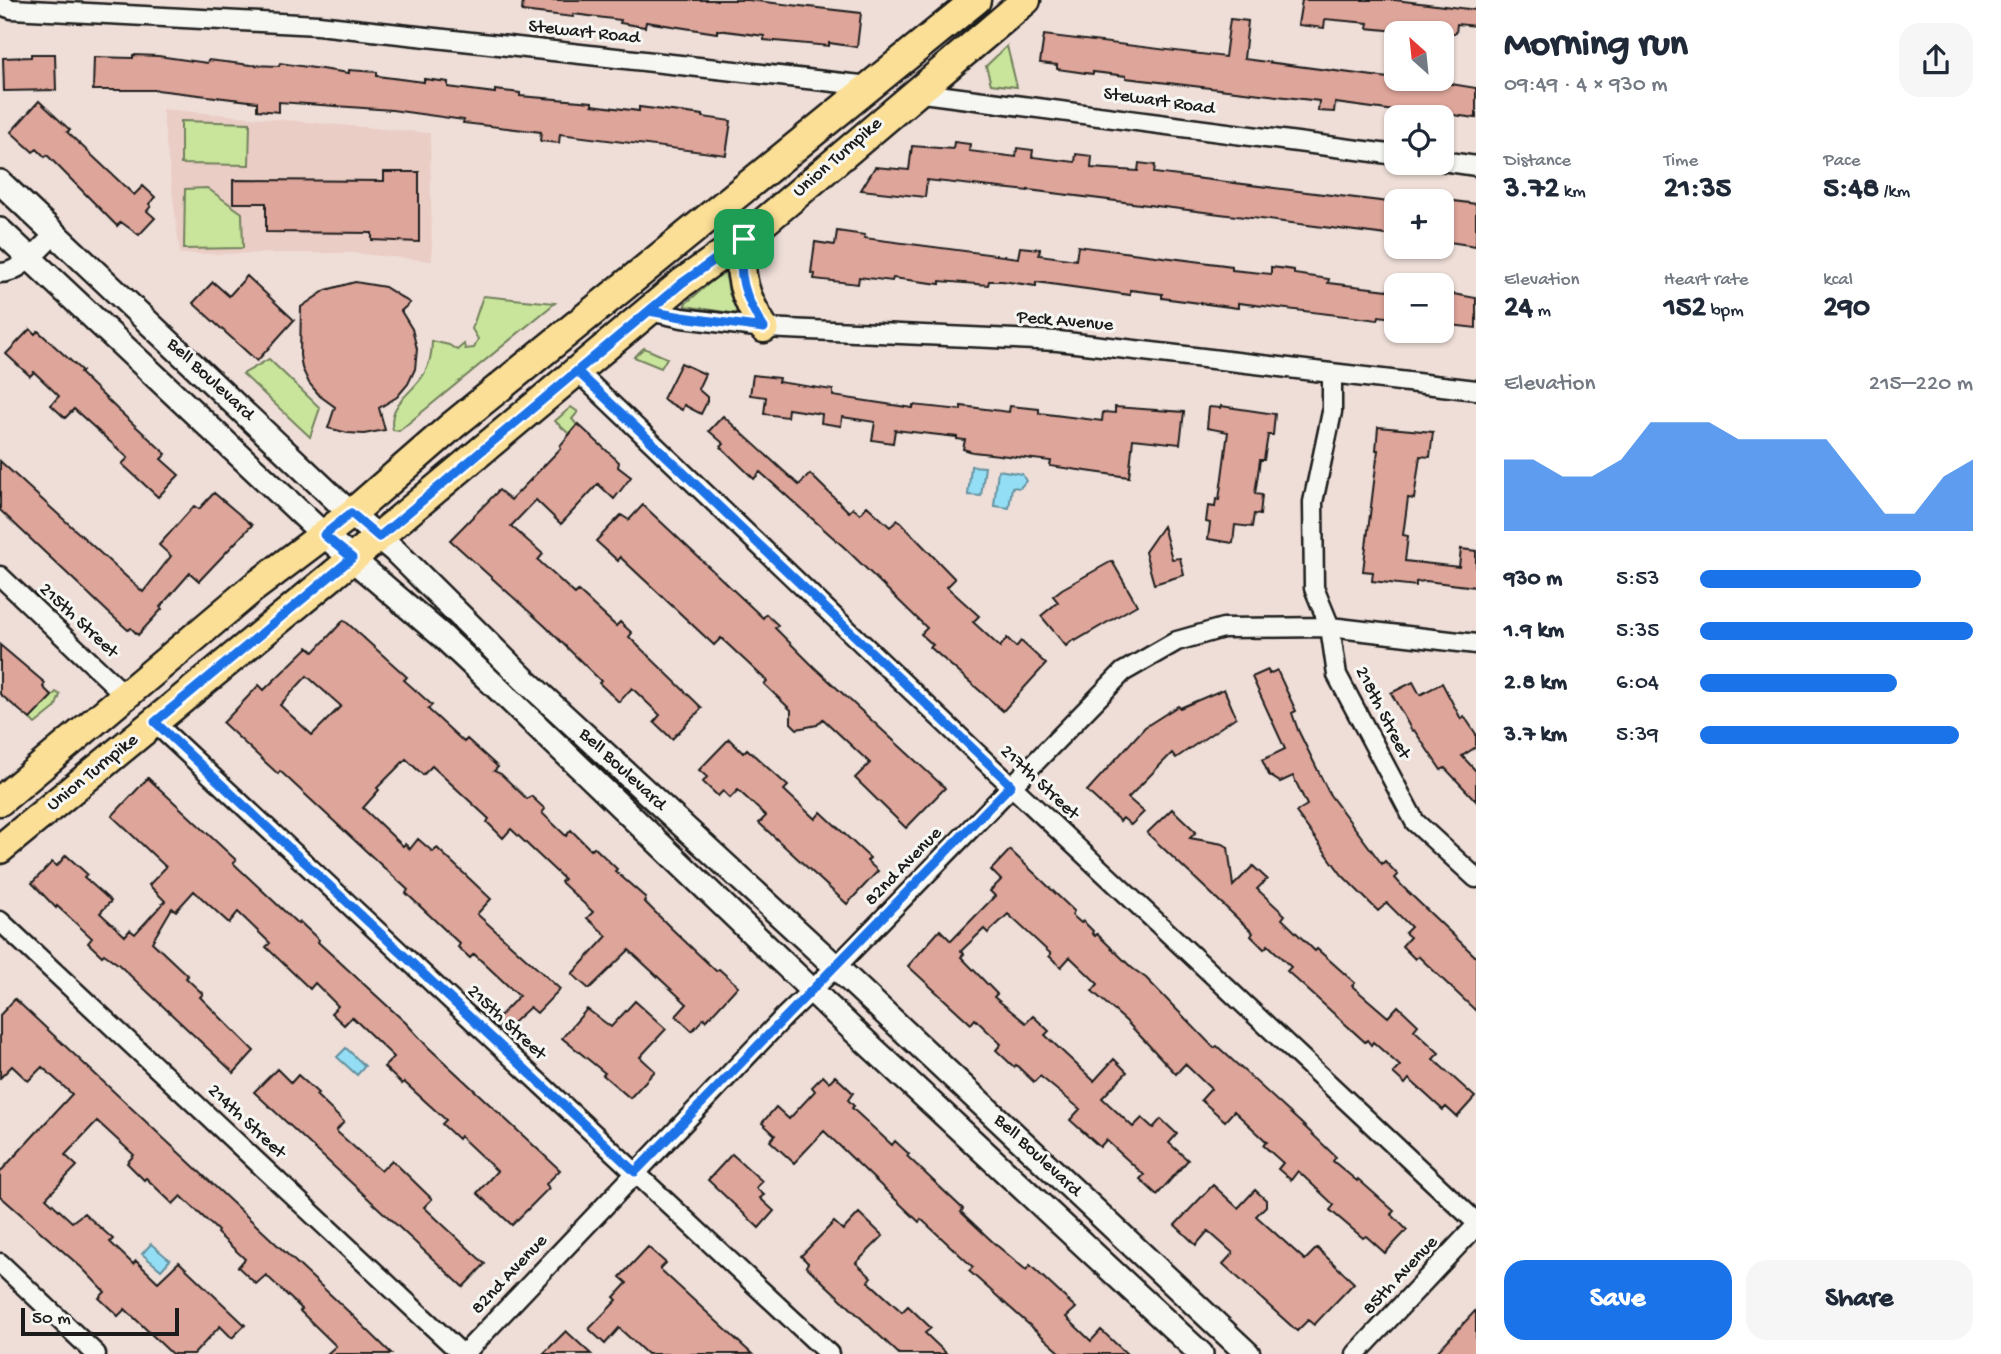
<!DOCTYPE html>
<meta charset="utf-8">
<style>
body{margin:0;font-family:"Gochi Hand",sans-serif;background:#f6f6f7;color:#1f2937;height:100vh;display:flex;flex-direction:column;font-size:26px;white-space:nowrap}
*{box-sizing:border-box;margin:0}
p{font-size:23px;color:#747a83}
.icon{flex:none;width:38px;height:38px;fill:none;stroke:currentColor;stroke-width:2;stroke-linecap:round;stroke-linejoin:round}
.map{position:relative;flex:1;overflow:hidden}
.details{display:flex;flex-direction:column;background:#fff;width:525px}
.details>*{flex:none}
.needle{width:46px;rotate:333deg}
.fabs{position:absolute;left:1384px;top:21px;display:grid;gap:14px}
.fabs a{display:grid;place-items:center;width:70px;height:70px;border-radius:14px;background:#fff;box-shadow:0 2px 5px #0004;font-size:35px}
.scale{position:absolute;left:21px;bottom:18px;width:158px;box-sizing:border-box;padding-left:7px;border:4px solid #1c1c1c;border-top:0;font-size:19px;line-height:24px;white-space:nowrap;color:#1c1c1c;-webkit-text-stroke:5px #f6f6f2;paint-order:stroke}
.pin{position:absolute;display:grid;place-items:center;width:60px;height:60px;color:#fff;margin:-30px;border-radius:14px;box-shadow:0 4px 10px #0006}
.round{display:grid;place-items:center;flex:none;width:74px;height:74px;border-radius:21px;background:#f6f6f7}
.summary{display:flex;align-items:center;justify-content:space-between;height:119px;padding:0 28px}
h1{font-size:38px;font-weight:700;line-height:52px}
.figures{display:grid;grid-template-columns:repeat(3,1fr);gap:10px;height:119px;padding:7px 28px}
.figures div{display:grid;align-content:center}
.figures b{font-size:30px;font-weight:700}
.figures small{font-size:19px;font-weight:400}
.figures p{font-size:19px}
.chart{height:196px;padding:14px 28px}
.chart p{display:flex;justify-content:space-between}
.chart svg{width:100%;height:126px;margin-top:7px;fill:#1a73e8;opacity:.7}
.cta{display:flex;gap:14px;margin-top:auto;padding:14px 28px}
.cta a{flex:1;height:80px;border-radius:21px;background:#1a73e8;color:#fff;font-size:28px;font-weight:700;line-height:80px;text-align:center}
.cta a+a{background:#f6f6f7;color:#1f2937}
ul{padding:0 28px;list-style:none;font-size:23px}
li{display:grid;grid-template-columns:112px 84px 1fr;align-items:center;height:52px}
li i{height:18px;border-radius:9px;background:#1a73e8}
main{display:flex;flex:1;min-height:0}
.map>svg:first-child{display:block}
.built{fill:#eacdc5}
.green{fill:#c9e59c;stroke:#72805c;stroke-width:2}
.water{fill:#94def5;stroke:#64909e;stroke-width:2}
.building{fill:#dea59a;stroke:#1c1c1c;stroke-width:2;fill-rule:evenodd}
.lines{fill:none;stroke-linecap:round;stroke-linejoin:round}
.minor-casing{stroke:#1c1c1c;stroke-width:23}
.tertiary-casing{stroke:#1c1c1c;stroke-width:28}
.primary-casing{stroke:#1c1c1c;stroke-width:33}
.minor{stroke:#f6f6f2;stroke-width:18}
.tertiary{stroke:#f6f6f2;stroke-width:23}
.primary{stroke:#fbdf96;stroke-width:28}
.route-casing{stroke:#fff;stroke-width:14}
.route{stroke:#1a73e8;stroke-width:9}
.labels{text-anchor:middle;dominant-baseline:central;stroke-width:6;stroke-linejoin:round;paint-order:stroke}
.street-label{font-size:19px;fill:#1c1c1c;stroke:#f6f6f2}
</style>
<main>
<div class="map">
<svg width="1476" height="1354" viewBox="0 0 1476 1354">
<rect width="100%" height="100%" fill="#efded8"/>
<filter id="ink" filterUnits="userSpaceOnUse"><feTurbulence type="fractalNoise" baseFrequency=".0143" numOctaves="2"/><feDisplacementMap in="SourceGraphic" scale="14" xChannelSelector="R" yChannelSelector="G"/><feConvolveMatrix kernelMatrix="1 2 1 2 8 2 1 2 1" color-interpolation-filters="sRGB"/></filter>
<g filter="url(#ink)">
<path class="built" d="M162,109L430,133L432,261L351,253L180,254Z"/>
<path class="green" d="M1007,46L1017,87L991,84L986,66Z
M181,121L250,123L249,165L181,164Z
M207,188L242,213L243,248L184,249L185,189Z
M725,270L729,293L738,314L685,306V304Z
M483,296L555,303L399,431L393,430C387,404 412,394 424,374C430,364 432,352 432,341L449,345L457,350L464,344L465,349L474,348L478,339L472,329Z
M644,348L667,358L661,368L634,357Z
M269,359L320,408L310,437L243,374Z
M571,407L578,412L572,419L577,425L569,434L555,421Z
M56,692L60,695L55,708L35,724L30,719Z"/>
<path class="water" d="M971,466L985,467L981,496L968,495Z
M998,470L1022,474L1026,481L1020,488L1012,487L1009,508L994,506Z
M346,1048L365,1066L357,1075L337,1057Z
M151,1244L170,1260L161,1270L142,1254Z"/>
<path class="building" d="M523,0H748L861,13L857,47L829,43V46L764,40V36L717,30V33L646,22L645,27L620,23L621,20L573,14V17L522,11Z
M1302,0H1395L1476,10V26L1457,24L1456,33H1418L1367,28L1368,23L1325,19L1324,28L1298,25Z
M1230,19L1248,21L1244,59L1396,79H1421L1476,88V118L1453,115L1439,117L1335,103L1334,112L1318,111L1319,101L1126,78V76L1093,72V74L1057,69V65L1040,63L1044,35L1225,57Z
M31,54H55L56,90L4,91L3,58L31,57Z
M133,55L158,56L207,63L208,60L251,65L279,66L280,63L349,73V70L377,72V76L424,82V79L448,82V87L495,93V90L520,93V96L592,102V105L639,111V107L703,115V117L731,121L726,155L560,134L559,143L540,141L541,132L463,123L464,120L392,110L279,102V112L257,110V102L157,90H93L94,57L133,58Z
M39,101L70,130L67,132L134,195L143,186L155,197L149,204L151,206L147,211L155,218L139,235L121,222L117,226L47,155L45,157L37,149L33,152L11,132Z
M954,142L970,144L969,151L1016,157L1017,148L1033,150L1032,157L1075,162L1076,154L1092,156L1091,168L1138,171L1139,163L1155,165L1154,173L1396,203L1395,236L1028,190V191L927,180L925,197L861,190L875,167L909,170L912,146L953,149Z
M384,172H419V242L372,240V233L266,232V203H233V180L384,181Z
M1446,200L1476,204V246L1442,241V208L1445,209Z
M837,231L865,235L864,238L1018,258L1020,247L1040,249L1039,255L1076,260L1078,246L1232,266V270L1271,274V267L1294,270V274L1329,279L1328,283L1396,291L1394,318L1379,316L1378,320L1238,303V308L1162,298V294L1130,290V295L1036,282V286L1002,281H989L988,285L940,281V284L893,278L892,281L859,277L858,284L814,279L815,274L811,273L815,242L835,245Z
M247,276L294,320L257,361L193,303L213,282L229,296Z
M355,282L385,287L410,303L401,311L412,329L417,349L415,369L408,384L397,397L379,408L385,430L364,434L348,433L328,428L335,407L320,396L309,383L302,368L300,355L301,307L326,290Z
M1442,292L1476,298V328L1442,324Z
M30,329L35,334L38,331L82,371L80,373L117,409L166,454L161,459L179,475L158,497L122,464L128,458L74,409L65,418L51,405L59,396L34,372L30,376L6,354Z
M681,363L705,374L698,389L707,397V402L701,414L684,405L682,410L663,399Z
M753,375L779,378L778,382L833,390V396L913,408V405L961,410V406L1009,412L1010,406L1039,409V413L1102,421L1103,412L1115,413V407L1184,412L1180,444L1133,439L1129,477L1050,466L1051,461L973,452L963,449L965,440L957,439V437L895,430L893,443L872,440L875,422L842,417L841,426L821,423L822,414L788,409L787,417L764,414L766,397L750,395Z
M1221,406L1275,414L1273,435H1268L1264,460H1260L1255,494L1262,495L1260,515L1254,514L1252,527L1235,525L1233,543L1208,539L1210,523L1206,522L1208,506L1215,507L1216,499L1219,500L1228,432L1207,428L1209,407L1221,408Z
M723,416L799,485L810,474L849,512L853,508L860,514L867,506L890,527L898,520L955,579L947,587L979,616L973,622L1000,647L1007,638L1016,647L1021,641L1046,664L1003,711L930,647L933,645L921,634L927,628L846,549L760,472L754,479L721,447L724,444L709,431Z
M578,424L619,462L618,467L631,477L614,499L598,484L561,524L536,500L511,526L543,554L538,560L575,594L578,591L616,626L620,622L632,633L629,637L702,708L672,739L654,722L660,715L632,688L619,702L599,683L601,681L545,626L450,540L499,490L511,500L561,448L560,446Z
M1378,427L1433,432L1430,457L1420,456L1414,499L1408,498L1403,535L1408,536L1405,561L1459,567L1461,549L1476,551V587L1426,581L1416,582V586L1372,581L1373,572L1363,571L1378,450H1376Z
M0,461L143,592L171,556L159,545L194,506L199,509L214,493L252,525L199,581L190,573L160,607L162,609L138,635L131,628L128,630L109,613L0,510Z
M643,505L763,618L766,614L778,625L775,628L814,667L945,788L906,828L855,778L870,763L823,719L817,725L797,729L791,723V710L764,684L767,681L721,638L714,645L620,557L618,561L596,541L621,515L629,520Z
M1163,526L1172,559L1180,558L1184,575L1154,584L1145,552Z
M1112,561L1137,605L1075,641L1074,639L1066,646L1041,616L1058,602L1053,596L1062,589Z
M344,620L407,677L404,680L432,705L428,709L464,742L467,739L498,767L494,771L501,774L527,799L531,796L545,809L542,813L566,836L571,830L591,850L594,847L617,869L615,871L646,898L644,901L672,929L716,971L719,969L738,986L706,1021L704,1018L692,1031L676,1016L687,1004L629,950L589,989L572,974L607,936L587,918L593,912L561,882L564,879L511,829L503,838L487,822L489,819L432,766L423,775L406,759L377,788L379,790L363,808L403,846L405,844L410,849L418,839L433,852L437,848L491,899L477,914L560,989L537,1013L530,1007L504,1031L494,1022L519,996L474,954L470,958L458,947L460,944L406,893L408,890L280,771L278,774L223,723L259,685L264,690L308,647L314,652ZM307,676L341,706L312,735L280,705Z
M0,645L45,683L43,687L52,696L30,719L0,694Z
M1268,670L1269,674L1277,670L1296,711L1292,713L1298,730L1330,795L1382,864L1385,861L1398,875L1395,878L1403,887L1476,957V1011L1418,956L1415,959L1402,946L1410,937L1405,933L1411,927L1387,903L1378,911L1342,875L1296,812L1307,805L1293,776L1280,782L1269,775L1262,760L1285,749L1252,677Z
M1413,682L1420,695L1442,683L1461,719L1464,716L1476,734V747L1462,756L1476,771V801L1445,768L1441,770L1414,730L1412,731L1391,693Z
M1224,689L1236,717L1176,758L1172,753L1128,798L1144,812L1131,825L1123,818L1120,821L1087,791L1145,727L1178,706L1180,708Z
M729,739L743,753L747,749L788,786L784,790L815,819L821,812L870,858L867,861L878,871L847,904L759,823L766,816L738,790L730,798L723,791L718,796L703,782L707,777L699,770Z
M148,778L236,860L233,863L298,924L300,922L319,940L318,942L406,1023L428,1047L560,1170L546,1184L549,1188L512,1225L477,1193L497,1171L460,1136L458,1139L442,1124L446,1120L404,1082L402,1084L384,1067L394,1057L352,1017L344,1025L331,1013L338,1006L315,983L310,989L266,947L270,943L238,912L229,923L194,891L176,911L172,908L152,942L188,976L186,978L203,994L200,997L254,1051L234,1073L118,964L104,954L102,956L88,943L92,938L57,906L56,908L32,883L52,862L57,866L66,855L87,874L84,877L111,901L100,913L125,936L130,930L135,934L165,901L149,885L166,867L112,816Z
M1172,809L1196,832L1190,838L1223,844L1228,847L1233,886L1253,866L1267,879L1257,889L1285,915L1282,919L1315,951L1317,949L1355,983L1352,986L1388,1017L1398,1006L1418,1025L1414,1030L1439,1053L1433,1059L1475,1097L1457,1117L1446,1107L1443,1110L1409,1079L1405,1084L1393,1073L1400,1066L1373,1042L1371,1045L1367,1040L1365,1042L1287,971L1291,967L1268,945L1264,949L1251,936L1253,933L1147,833Z
M1010,850L1074,911L1072,915L1081,923L1083,921L1093,931L1092,933L1095,936L1097,934L1132,968L1146,978L1214,1048L1217,1046L1301,1123L1336,1157L1333,1161L1357,1181L1358,1179L1394,1211L1391,1214L1407,1230L1385,1253L1366,1236L1363,1238L1330,1210L1334,1205L1298,1171L1291,1180L1278,1169L1283,1163L1263,1145L1267,1142L1234,1111L1225,1121L1201,1100L1211,1089L1185,1064L1176,1074L1126,1021L1092,991L1098,984L1070,957L1061,967L1049,956L1051,954L1008,914L988,933L984,929L961,951L964,954L961,957L997,994L994,997L1026,1023L1033,1016L1049,1031L1045,1035L1094,1081L1114,1059L1127,1072L1102,1098L1133,1127L1142,1118L1153,1128L1161,1119L1177,1134L1169,1143L1188,1160L1157,1195L1140,1179L1144,1175L1106,1140L1100,1147L1070,1120L1080,1109L1040,1076L1034,1082L1016,1065L1014,1067L996,1050L1001,1044L975,1019L971,1024L908,966L940,930L951,941L995,896L990,891L1001,880L991,870Z
M15,999L350,1313L392,1354H327L336,1346L300,1311L302,1309L266,1275L256,1284L238,1267L245,1259L217,1233L218,1231L181,1196L173,1204L146,1178L144,1180L127,1163L134,1155L97,1121L65,1155L77,1166L46,1198L72,1222L84,1213L113,1239L110,1242L133,1264L136,1261L158,1282L179,1262L245,1325L232,1338L220,1326L194,1354H172L125,1309L118,1316L99,1298L105,1292L82,1268L0,1196V1172L72,1094L42,1067L28,1081L12,1066L0,1078V1015Z
M635,1001L666,1029L640,1057L655,1071L630,1098L603,1075L605,1073L562,1038L587,1009L611,1027Z
M277,1069L291,1083L298,1075L318,1093L316,1095L344,1122L336,1131L381,1171L392,1160L432,1199L424,1207L485,1264L463,1287L254,1092Z
M823,1076L829,1082L835,1076L853,1093L848,1100L854,1106L852,1108L892,1145L895,1141L909,1154L907,1156L963,1209L961,1212L994,1243L1026,1270L1030,1265L1076,1308L1066,1317L1091,1341L1101,1330L1127,1354H1062L969,1271L973,1267L921,1219L919,1222L824,1131L794,1163L770,1141L775,1135L762,1123L776,1107L789,1119L815,1091L812,1087Z
M732,1154L762,1181L756,1188L764,1195L760,1198L774,1211L759,1228L708,1180Z
M1213,1185L1238,1208L1255,1190L1266,1200V1206L1256,1216L1305,1260L1317,1248L1354,1283L1314,1325L1308,1320L1297,1331L1223,1264L1233,1253L1208,1231L1196,1245L1175,1225Z
M859,1213L883,1236L856,1263L871,1277L868,1281L902,1312L908,1306L931,1328L925,1333L947,1354H899L806,1266L808,1263L801,1256L834,1222L843,1230Z
M648,1247L666,1263L660,1269L752,1354H647L619,1328L605,1344L589,1329L617,1300L614,1297L627,1283L620,1277Z
M1476,1310V1354H1435Z
M566,1331L591,1354H543Z"/>
<g class="lines">
<defs>
<path id="minor" d="M0,5L12,9L318,25L870,86
M915,92L1396,155
M1442,161L1476,166
M0,273C21,273 41,247 55,234
M649,311L682,318L764,328L1058,341L1476,390
M577,371L986,762L1476,1222
M1332,373V412L1313,502L1314,588L1330,627L1337,675L1415,822L1476,878
M0,576L126,696
M154,722L829,1354
M0,921L462,1354
M0,1263L96,1354
M464,1354L785,1016L836,967L1123,672L1177,641L1223,628L1330,627L1476,644
M1356,1354L1476,1226"/>
<path id="tertiary" d="M0,182L351,514L395,551L525,680L836,967L1248,1354
M0,230L324,535L441,635L510,700L851,1028L1201,1354"/>
<path id="primary" d="M744,239C736,273 745,299 764,328
M0,801L253,588L351,514L452,426L976,0
M0,849L333,575L682,283L744,239L1026,0"/>
</defs>
<use href="#minor" class="minor-casing"/>
<use href="#tertiary" class="tertiary-casing"/>
<use href="#primary" class="primary-casing"/>
<use href="#minor" class="minor"/>
<use href="#tertiary" class="tertiary"/>
<use href="#primary" class="primary"/>
</g>
</g>
<g class="lines" filter="url(#ink)">
<defs>
<path id="route" d="M744,239L682,283L379,537L351,513L324,535L352,558L155,722L635,1172L1011,785L577,371L649,311L682,317L764,328C745,299 736,273 744,239"/>
</defs>
<use href="#route" class="route-casing"/>
<use href="#route" class="route"/>
</g>
<g class="labels">
<g class="street-label">
<text transform="translate(584 33) rotate(6)">Stewart Road</text>
<text transform="translate(1159 102) rotate(8)">Stewart Road</text>
<text transform="translate(838 158) rotate(-41)">Union Turnpike</text>
<text transform="translate(1065 322) rotate(5)">Peck Avenue</text>
<text transform="translate(210 380) rotate(43)">Bell Boulevard</text>
<text transform="translate(78 621) rotate(43)">215th Street</text>
<text transform="translate(1382 713) rotate(63)">218th Street</text>
<text transform="translate(622 770) rotate(43)">Bell Boulevard</text>
<text transform="translate(93 773) rotate(-39)">Union Turnpike</text>
<text transform="translate(1039 783) rotate(43)">217th Street</text>
<text transform="translate(904 867) rotate(-46)">82nd Avenue</text>
<text transform="translate(506 1023) rotate(43)">215th Street</text>
<text transform="translate(246 1122) rotate(43)">214th Street</text>
<text transform="translate(1037 1156) rotate(43)">Bell Boulevard</text>
<text transform="translate(510 1275) rotate(-47)">82nd Avenue</text>
<text transform="translate(1401 1276) rotate(-47)">85th Avenue</text>
</g>
</g>
</svg>
<div class="fabs">
<a><svg class="needle" viewBox="-14 -14 28 28"><path d="M0-13l5 13h-10z" fill="#e53935"/><path d="M0 13l5-13h-10z" fill="#747a83"/></svg></a>
<a><svg class="icon" aria-label="locate" viewBox="0 0 24 24"><circle cx="12" cy="12" r="6"/><path d="M12 2v4M12 18v4M2 12h4M18 12h4"/></svg></a>
<a>+</a>
<a>−</a>
</div>
<div class="scale">50 m</div>
<div class="pin" style="left:744px;top:239px;background:#1e9e55"><svg class="icon" aria-label="arrive" viewBox="0 0 24 24"><path d="M6 21V4h12l-3 4 3 4H6"/></svg></div>
</div>
<section class="details">
<div class="summary"><div><h1>Morning run</h1><p>09:49 · 4 × 930 m</p></div><a class="round"><svg class="icon" aria-label="share" viewBox="0 0 24 24"><path d="M12 15V3M7 8l5-5 5 5M5 13v7h14v-7"/></svg></a></div>
<div class="figures">
<div><p>Distance</p><b>3.72<small> km</small></b></div>
<div><p>Time</p><b>21:35</b></div>
<div><p>Pace</p><b>5:48<small> /km</small></b></div>
</div>
<div class="figures">
<div><p>Elevation</p><b>24<small> m</small></b></div>
<div><p>Heart rate</p><b>152<small> bpm</small></b></div>
<div><p>kcal</p><b>290</b></div>
</div>
<div class="chart"><p><span>Elevation</span>215–220 m</p>
<svg viewBox="0 0 160 44" preserveAspectRatio="none"><path d="M0 44V19L10 19L20 25L30 25L40 19L50 6L60 6L70 6L80 12L90 12L100 12L110 12L120 25L130 38L140 38L150 25L160 19V44z"/></svg>
</div>
<ul>
<li><b>930 m</b>5:53<i style="width:81%"></i></li>
<li><b>1.9 km</b>5:35<i style="width:100%"></i></li>
<li><b>2.8 km</b>6:04<i style="width:72%"></i></li>
<li><b>3.7 km</b>5:39<i style="width:95%"></i></li>
</ul>
<div class="cta"><a>Save</a><a>Share</a></div>
</section>
</main>
